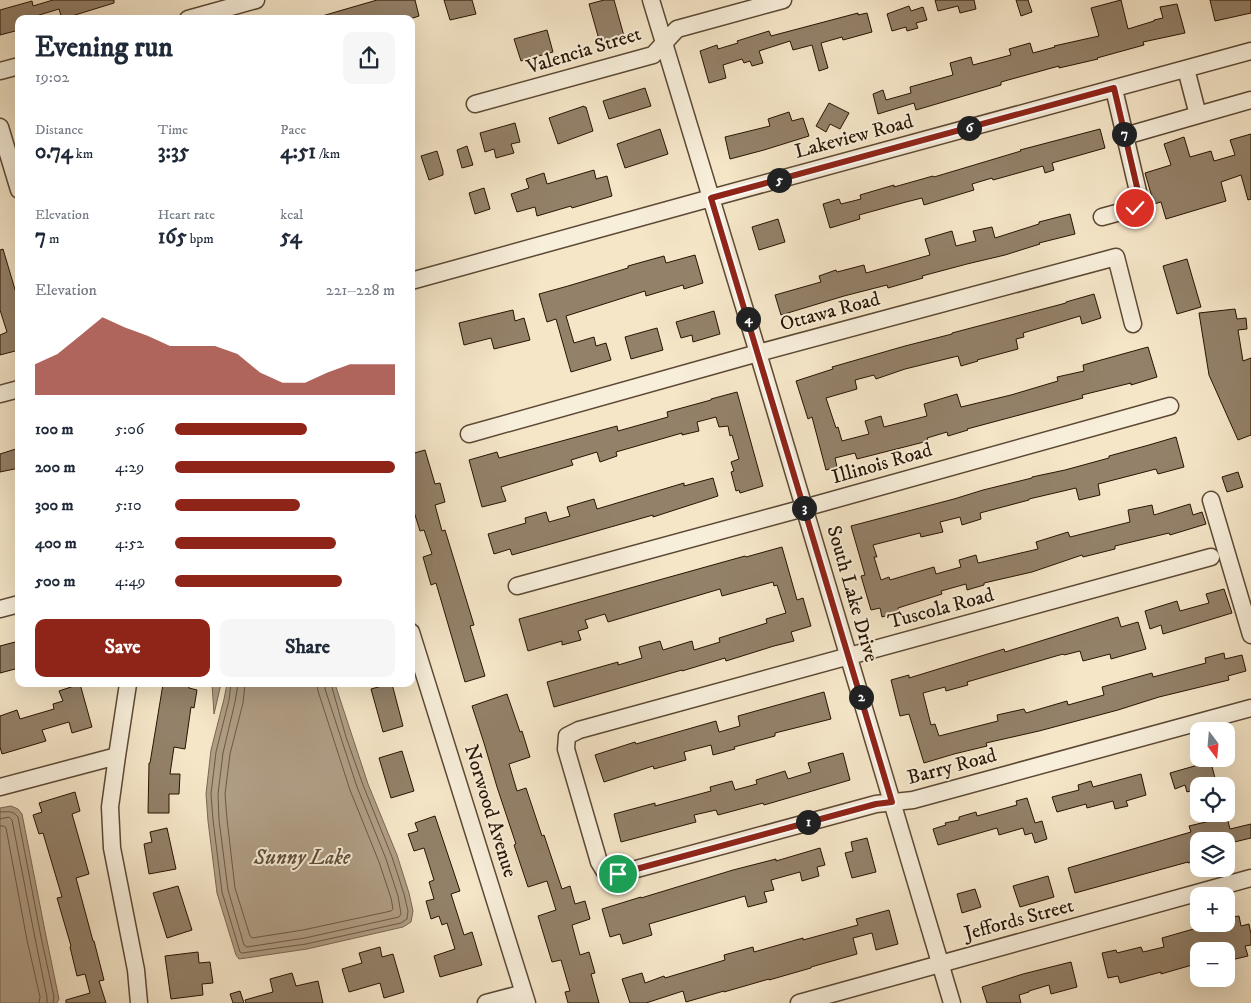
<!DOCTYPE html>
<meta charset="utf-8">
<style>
body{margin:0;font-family:"IM FELL DW Pica",serif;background:#f6f6f7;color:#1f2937;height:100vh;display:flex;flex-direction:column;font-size:19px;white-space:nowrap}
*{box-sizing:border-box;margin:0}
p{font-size:16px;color:#747a83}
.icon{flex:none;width:28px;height:28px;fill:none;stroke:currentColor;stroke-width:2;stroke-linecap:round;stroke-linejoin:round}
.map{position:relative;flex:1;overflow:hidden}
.sheet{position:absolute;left:15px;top:15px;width:400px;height:672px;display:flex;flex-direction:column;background:#fff;border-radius:10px;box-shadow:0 5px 20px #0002}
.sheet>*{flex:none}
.needle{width:32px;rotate:164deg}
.fabs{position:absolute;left:1190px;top:722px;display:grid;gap:10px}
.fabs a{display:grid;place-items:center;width:45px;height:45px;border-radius:10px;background:#fff;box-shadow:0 5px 20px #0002;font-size:25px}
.pin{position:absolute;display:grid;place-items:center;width:42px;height:42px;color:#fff;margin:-21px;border:2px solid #fff;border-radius:50%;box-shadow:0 1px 5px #0007}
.km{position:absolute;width:25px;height:25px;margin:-12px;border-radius:50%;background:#222;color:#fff;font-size:14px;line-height:25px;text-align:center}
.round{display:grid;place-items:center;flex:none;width:52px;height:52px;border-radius:10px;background:#f6f6f7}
.headline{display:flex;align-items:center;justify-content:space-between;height:85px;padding:0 20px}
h1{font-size:28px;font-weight:800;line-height:38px}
.stats{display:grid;grid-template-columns:repeat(3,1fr);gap:8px;height:85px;padding:5px 20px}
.stats div{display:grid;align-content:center}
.stats b{font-size:21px;font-weight:800}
.stats small{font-size:14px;font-weight:400}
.stats p{font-size:14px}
.chart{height:140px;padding:10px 20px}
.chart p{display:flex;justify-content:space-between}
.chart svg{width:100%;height:90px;margin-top:5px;fill:#8f2418;opacity:.7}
.primary-button{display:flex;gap:10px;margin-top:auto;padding:10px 20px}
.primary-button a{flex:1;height:58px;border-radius:10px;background:#8f2418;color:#fff;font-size:20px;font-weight:800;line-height:58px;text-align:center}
.primary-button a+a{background:#f6f6f7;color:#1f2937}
ul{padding:0 20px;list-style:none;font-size:16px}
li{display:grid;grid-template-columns:80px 60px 1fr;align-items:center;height:38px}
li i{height:12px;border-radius:6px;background:#8f2418}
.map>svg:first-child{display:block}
.water{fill:#b09e85;stroke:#7a6651}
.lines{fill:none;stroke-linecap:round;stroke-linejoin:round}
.shore{stroke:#6c5844;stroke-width:1}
.building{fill:#938169;stroke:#291302}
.minor-casing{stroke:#5c4834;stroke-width:19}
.minor{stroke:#f8efdb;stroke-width:16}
.route-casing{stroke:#fff;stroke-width:10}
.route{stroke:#8f2418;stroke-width:6}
.labels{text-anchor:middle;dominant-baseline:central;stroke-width:4;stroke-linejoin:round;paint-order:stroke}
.street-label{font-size:20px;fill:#291302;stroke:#f8efdb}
.water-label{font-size:21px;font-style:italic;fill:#5f4b36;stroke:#f8efdb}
</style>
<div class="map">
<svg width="1251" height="1003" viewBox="0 0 1251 1003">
<rect width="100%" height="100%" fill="#f5e6c8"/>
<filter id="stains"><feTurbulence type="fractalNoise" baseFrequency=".004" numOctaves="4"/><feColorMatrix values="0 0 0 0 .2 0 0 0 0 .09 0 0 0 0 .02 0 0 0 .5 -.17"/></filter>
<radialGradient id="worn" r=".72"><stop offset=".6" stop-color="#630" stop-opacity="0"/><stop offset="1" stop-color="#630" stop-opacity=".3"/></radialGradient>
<path class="water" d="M212,684H221L214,714Z
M227,684H335L368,784L397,855L409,893L413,911L411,922L403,927L307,949L246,958L239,959L236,955L217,893L208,821L206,794L211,750L224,699Z
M11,806L18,809L22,814L46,936L59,999L57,1003H0V808Z"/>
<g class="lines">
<path class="shore" d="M231,684L229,700L216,752L211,794L213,820L222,892L240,952L242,953L306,944L401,923L407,919L408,911L404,894L392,857L363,785L346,737L331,684
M238,684L235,702L223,753L218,794L219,820L228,890L244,945L247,947L305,938L399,917L401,914L398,896L386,859L357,787L325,689V684
M245,684L243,703L230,754L225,794L227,819L235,888L250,936L252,938L303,930L391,911L393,909L391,898L379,862L350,790L318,691L317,684
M0,812C8,812 12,810 18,817L41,937L54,997L53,1003
M0,819L9,817L12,820L35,938L47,997V1003
M0,826H4L6,828L27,940L40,997L39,1003"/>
</g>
<path class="building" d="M53,0H114V3L62,19L59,9L36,16L37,19H19V30L0,35V10L32,1L33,6Z
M377,0H415L419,16L410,19H323L322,16Z
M444,0H472L476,14L450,20Z
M604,0H614L624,36L600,43L589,4Z
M935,0H974L976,9L960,13L958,6L938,11Z
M1016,0H1028L1032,12L1021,16Z
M1121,0L1128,29L1154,21V20L1163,18L1160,7L1177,4L1185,33L1143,42L1144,45L1097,58L1098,59L1059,68V66L1001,82V85L916,110L914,103L878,114L873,94L883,90L886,100L911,93L910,87L953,75L950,63L971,57L973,65L1011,55L1009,49L1030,43L1033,53L1055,47L1054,46L1099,36L1091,8Z
M1210,0H1251V13L1215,21Z
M909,6L911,11L923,7L927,20L916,23L918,28L907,31L906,27L892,31L887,14Z
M858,13V15L867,13L872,32L843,40L842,37L821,43L828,68L819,71L812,45L793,50L790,41L759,51L763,63L752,66L750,61L744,63L742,59L723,65L726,78L709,83L700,51L717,45L718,49L738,43L737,41L769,31L771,36Z
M547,30L553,52L521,61L514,39Z
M645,88L651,106L609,119L603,101Z
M829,103L849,113L840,129L830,124L826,132L816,126Z
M584,106V107H586L593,131L558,144L549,118Z
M789,112L792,121L803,118L809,136L764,150L730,159L725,137L770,126L768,119Z
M515,123L520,142L511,144L514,153L496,158L494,149L485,152L480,133Z
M660,129L668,154L625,168L617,144Z
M1100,129L1105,148L1052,163L1054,170L1045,173L1043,166L993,180L992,178L972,184L974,190L924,205L922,198L906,202L859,215L860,219L830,228L823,204L839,199L841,204L861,199L860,195L894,185V187L933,176L934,177L1021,151L1020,150Z
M1251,134V199L1248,200L1241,175L1221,182L1226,201L1166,219L1161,202L1154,204L1145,173L1171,165L1164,144L1184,137L1190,157L1211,151L1214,161L1235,155L1230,140Z
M467,146L473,165L462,168L457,150Z
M437,151L443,171V175L429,180L421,156Z
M594,170L596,179L607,176L612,196L572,208L571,206L537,216L535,207L517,212L511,194L529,188L526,179L544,173L547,184Z
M484,188L490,209L475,214L469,193Z
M1070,214L1075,234L1039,243L1040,244L1005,255L967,264L922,276L923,278L888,288L887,285L844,296L781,315L775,295L821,282L819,276L836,270L837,272L864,265L866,273L930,255L925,239L952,231L956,246L976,241L973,231L992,227L995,238L1039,224V222Z
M778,219L785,242L759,250L752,227Z
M3,249L19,303V350L0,355V335L7,332L0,310V250Z
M695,255L703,283L684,289L683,285L646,296L645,291L566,316L574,343L594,337L596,346L606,343L611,360L571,372L556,319L547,322L539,294L568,286L628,268V266L664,256L666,263Z
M1187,259L1201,307L1177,314L1163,266Z
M1094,294L1101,318L1082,324L1080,316L1023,333L1024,337L1016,339L1018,349L977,360L978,361L961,366L958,356L905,369L876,379L874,375L855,380L857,389L826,398L836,428L838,427L842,441L869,434L865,421L881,416L884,427L927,416L924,404L957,394L961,407L1011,395L1058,381L1057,377L1084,371L1083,365L1148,347L1157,377L1131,385V383L1082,395L1083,398L967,429L968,430L948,436L947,432L927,438L928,441L857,459L855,453L835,458L837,467L826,470L812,417L808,419L796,381L833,369L832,367L905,346L952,334V333L1066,303V302Z
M1235,309L1237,319L1246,318L1247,329L1238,330L1243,361L1251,358V435L1238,440L1209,375L1199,313Z
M513,310L515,321L524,318L530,340L494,349L491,338L464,345L459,323Z
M714,311L720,334L693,342L692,335L681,338L676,322Z
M657,328L663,350L631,359L625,337Z
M737,392L763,486L740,493L739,490L736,491L731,472L734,471L731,462L739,459L732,435L730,436L728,426L719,427L716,417L697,422L699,431L682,435V433L616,452L617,456L600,462L597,452L571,460L573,465L501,487L506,501L482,507L469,460L497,452L499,458L617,426L618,431L668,417L667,412L711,400V399Z
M1176,437L1184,467L1158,474L1156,469L1098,484L1100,495L1079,500L1076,488L1029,499V500L980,513L981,519L962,525L960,517L940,522L943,532L921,537L920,533L873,545L877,557H874L881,580L889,577L890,580L934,567L936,574L961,567L959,560L976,555L978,563L1038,549L1036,542L1068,532L1070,537L1130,522L1128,510L1152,505L1154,515L1190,504L1193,515L1202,512L1206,524L1170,535L1169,533L1115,546V549L1083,557L1082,555L1032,572L984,583V585L967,590L966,584L941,591L942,594L898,608L899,612L882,617L880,608L871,610L861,576L865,575L851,526L954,499L983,490L1032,478V477L1065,470L1109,458V456L1149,445Z
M19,448V468L0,472V454Z
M425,450L435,484L440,483L445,502L435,505L442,531L445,530L474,625L470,626L485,676L465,682L436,583L431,585L423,557L432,554L424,530L420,531L411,502V454Z
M1238,472L1243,487L1227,492L1222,477Z
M713,478L718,496L653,517V515L512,555L510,549L494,554L488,534L526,523L525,518L546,512L549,522L570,516L567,507L594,499L597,509L684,483V486Z
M782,547L797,600L803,598L811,626L791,632L794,641L774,646L726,661L725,658L682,671V670L554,707L547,682L618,662V665L642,658L639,647L660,641L663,650L692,641L694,650L720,642L719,638L767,623L766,619L786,613L777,585L774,586L773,582L722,596L720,589L608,622L605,614L585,620L588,628L578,631L581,640L562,645V641L528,651L519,619L745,556L746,557Z
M1224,589L1232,613L1163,634L1161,625L1150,629L1145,611L1177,601L1180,611L1209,603L1206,594Z
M1118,617L1121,627L1138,622L1146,649L1111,659L1110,654L1083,661L1080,651L1064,655L1063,654L967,682L968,685L946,691L945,687L923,693L931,725L935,724L939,736L998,721L997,715L1024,709L1026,713L1067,701L1068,705L1104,695L1102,687L1152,673L1153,677L1206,663L1205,658L1224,653L1225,659L1242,655L1246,671L1228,676L1229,680L1159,697L1118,710L1039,731L986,743L987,746L954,754L924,763L909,714L900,716L891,680L909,675V678L1004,649L1005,652Z
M19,641V668L0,673V646Z
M80,684L92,727L72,733L69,722L42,730L46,741L2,754L0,747V716L17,710L20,719L54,709L53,704L63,701L59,691Z
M163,684H189V688L197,690L194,708L191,707L185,749L174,747L170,774H180L179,794H169V813H148L149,763H150Z
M389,684H392L403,726L383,732L371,689Z
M824,692L831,719L775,733V736L734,747L735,749L713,755L711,745L684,752L686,760L654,769L653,766L604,782L595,755L635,742L636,744L716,721L719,732L740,726L738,716Z
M507,694L520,732L522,731L530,757L509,764L517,791L526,788L542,836L544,835L562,889L570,886L575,904L585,901L590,919L572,925L580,955L589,952L595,973L591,974L599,1003H568L565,992L570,991L561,960L552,962L538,916L556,910L547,881L528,887L514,845L516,844L497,787L484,743L472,706Z
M402,751L414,791L391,798L379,758Z
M843,753L850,780L764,805L763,803L718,815L716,810L694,815L696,822L621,842L614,814L655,803V806L711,791L710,787L732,781L735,790L757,784L756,780L785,771L788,779L811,772L808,763Z
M1196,759H1210L1215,778L1204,781L1205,786H1199V788L1187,792L1185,785L1175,789L1170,773L1198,765Z
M1141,774L1146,795L1126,801L1128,806L1115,809L1113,801L1087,808L1086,804L1057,812L1052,797L1079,790L1078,785L1091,781L1093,787Z
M75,792L80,811L72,814L89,874L76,878L93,941H94L104,980L99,981L106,1003H66V1000L90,993L85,974L77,976L70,947L71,946L57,898L62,897L43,833L39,834L33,815L42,812L39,803Z
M1027,798L1035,823L1042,821L1047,839L1035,843L1032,833L1025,835L1023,828L999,835L997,828L938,845L933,829L946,825L945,823L959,820V817L976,812L977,816L1017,805L1016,801Z
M435,816L460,891L451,894L464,935L472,932L482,965L440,977L434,956L455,949L447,923L442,925L439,916L431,919L426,901L434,899L429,882L434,880L424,848L414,851L408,834L418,831L415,823Z
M1227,817L1230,829L1251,824V838L1226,844V841H1199V860L1188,863V862L1075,893L1068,868L1191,832L1189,826Z
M167,828L176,869L149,874L144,844L152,842L150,832Z
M867,838L876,872L852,878L845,853L853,851L851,842Z
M820,848L825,865L817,867L819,876L802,881L800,872L771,880L774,890L764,892L767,902L748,907L745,896L649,924L652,935L623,944L620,934L610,937L602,909L641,897V898L733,870L776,859V861Z
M1048,876L1054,897L1020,907L1013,886Z
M178,886L192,930L167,938L153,893Z
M975,889L981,907L962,913L957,894Z
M889,910L898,944L876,950L872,933L853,938L857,954L811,967V968L769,980V979L724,992V991L686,1002L683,991L646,1003H630L622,979L642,973L645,983L664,976L665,978L725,960L724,955L753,947L754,952L803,938V940L858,925L856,919Z
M1239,916L1241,926L1249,924L1251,934V945L1245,946L1248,956L1231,960L1230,951H1199V963L1161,974V972L1120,983L1118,976L1108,978L1102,953L1116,950L1117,953L1141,947L1143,952L1164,947L1162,938L1211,924H1226V918Z
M380,947L382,957L393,954L404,992L384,998L380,983L349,992L342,969L362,963L359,953Z
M198,952L199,963L210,962L213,983L202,984L203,995L171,999L165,956Z
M1071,962L1077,987L1051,994L1049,985L1029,991V992L1019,995L1021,1003H987L982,987L1023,974Z
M292,973L296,986L318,981L323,1003H246L245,1000L273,992L270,979Z
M240,991L244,1003H233L230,994Z"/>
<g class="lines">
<defs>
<path id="minor" d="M651,0L758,353L952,1003
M188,19L256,0
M0,71L19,66
M475,104L653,55L677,29L783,0
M1198,115L1251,100
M0,127L19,190
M1125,136L1198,115L1186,69
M1102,217L1135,208L1139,205L1140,200L1114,89
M411,281L711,198L1251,51
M0,394L19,389
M469,434L758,353L1116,257L1133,324
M1211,500L1251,635
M1211,557L579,730L567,736L566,749L599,862L605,872L618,874L876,804L913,800L1251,708
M517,586L804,508L1170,406
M0,609L19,604
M411,632L527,1003
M128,684L117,756L110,807L112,848L136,970L139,1003
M0,787L117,756
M486,1003L524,993
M799,1003L1251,878"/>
</defs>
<use href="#minor" class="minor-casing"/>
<use href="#minor" class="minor"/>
</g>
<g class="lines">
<defs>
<path id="route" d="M618,874L876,804L892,802L711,198L1114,88L1140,200L1139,204L1135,208"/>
</defs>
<use href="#route" class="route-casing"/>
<use href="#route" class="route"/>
</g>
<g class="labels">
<g class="street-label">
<text transform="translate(584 51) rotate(-17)">Valencia Street</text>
<text transform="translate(854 137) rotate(-15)">Lakeview Road</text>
<text transform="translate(830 312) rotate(-15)">Ottawa Road</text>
<text transform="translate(882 464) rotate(-16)">Illinois Road</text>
<text transform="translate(852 594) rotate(74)">South Lake Drive</text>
<text transform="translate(941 609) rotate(-15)">Tuscola Road</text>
<text transform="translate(952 767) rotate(-15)">Barry Road</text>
<text transform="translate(490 811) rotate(73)">Norwood Avenue</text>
<text transform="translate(1019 920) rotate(-15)">Jeffords Street</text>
</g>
<g class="water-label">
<text x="302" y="858">Sunny Lake</text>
</g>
</g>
<rect width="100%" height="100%" filter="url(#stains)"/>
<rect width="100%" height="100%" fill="url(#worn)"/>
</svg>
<div class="fabs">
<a><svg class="needle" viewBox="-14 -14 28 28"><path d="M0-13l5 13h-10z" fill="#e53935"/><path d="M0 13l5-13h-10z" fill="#747a83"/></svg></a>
<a><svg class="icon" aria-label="locate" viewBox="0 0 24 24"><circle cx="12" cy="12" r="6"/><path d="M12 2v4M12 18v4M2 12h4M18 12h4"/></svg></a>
<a><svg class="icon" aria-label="layers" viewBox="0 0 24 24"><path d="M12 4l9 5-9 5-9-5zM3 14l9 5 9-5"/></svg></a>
<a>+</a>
<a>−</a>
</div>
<div class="pin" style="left:618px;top:874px;background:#1e9e55"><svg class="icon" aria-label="arrive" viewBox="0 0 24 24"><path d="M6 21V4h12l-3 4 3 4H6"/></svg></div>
<div class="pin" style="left:1135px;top:208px;background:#d93025"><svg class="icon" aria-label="check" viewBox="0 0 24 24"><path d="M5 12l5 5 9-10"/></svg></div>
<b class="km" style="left:808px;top:822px">1</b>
<b class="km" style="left:861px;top:697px">2</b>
<b class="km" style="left:804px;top:508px">3</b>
<b class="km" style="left:748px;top:319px">4</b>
<b class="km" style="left:779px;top:180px">5</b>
<b class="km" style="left:969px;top:128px">6</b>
<b class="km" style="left:1124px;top:134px">7</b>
<section class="sheet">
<div class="headline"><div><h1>Evening run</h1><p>19:02</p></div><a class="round"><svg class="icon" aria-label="share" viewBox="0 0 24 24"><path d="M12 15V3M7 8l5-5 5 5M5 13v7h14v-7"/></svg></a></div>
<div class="stats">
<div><p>Distance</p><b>0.74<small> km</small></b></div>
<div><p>Time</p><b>3:35</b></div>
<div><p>Pace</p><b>4:51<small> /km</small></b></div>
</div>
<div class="stats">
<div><p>Elevation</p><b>7<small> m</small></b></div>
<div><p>Heart rate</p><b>165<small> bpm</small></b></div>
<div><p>kcal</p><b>54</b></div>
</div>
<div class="chart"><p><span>Elevation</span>221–228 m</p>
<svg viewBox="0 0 160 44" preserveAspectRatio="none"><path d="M0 44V29L10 24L20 15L30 6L40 11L50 15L60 20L70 20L80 20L90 24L100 33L110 38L120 38L130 33L140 29L150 29L160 29V44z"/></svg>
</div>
<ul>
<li><b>100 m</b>5:06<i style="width:60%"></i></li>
<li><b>200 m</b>4:29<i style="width:100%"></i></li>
<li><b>300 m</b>5:10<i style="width:57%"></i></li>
<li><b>400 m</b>4:52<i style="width:73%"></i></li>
<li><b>500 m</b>4:49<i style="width:76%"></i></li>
</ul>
<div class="primary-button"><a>Save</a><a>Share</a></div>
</section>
</div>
